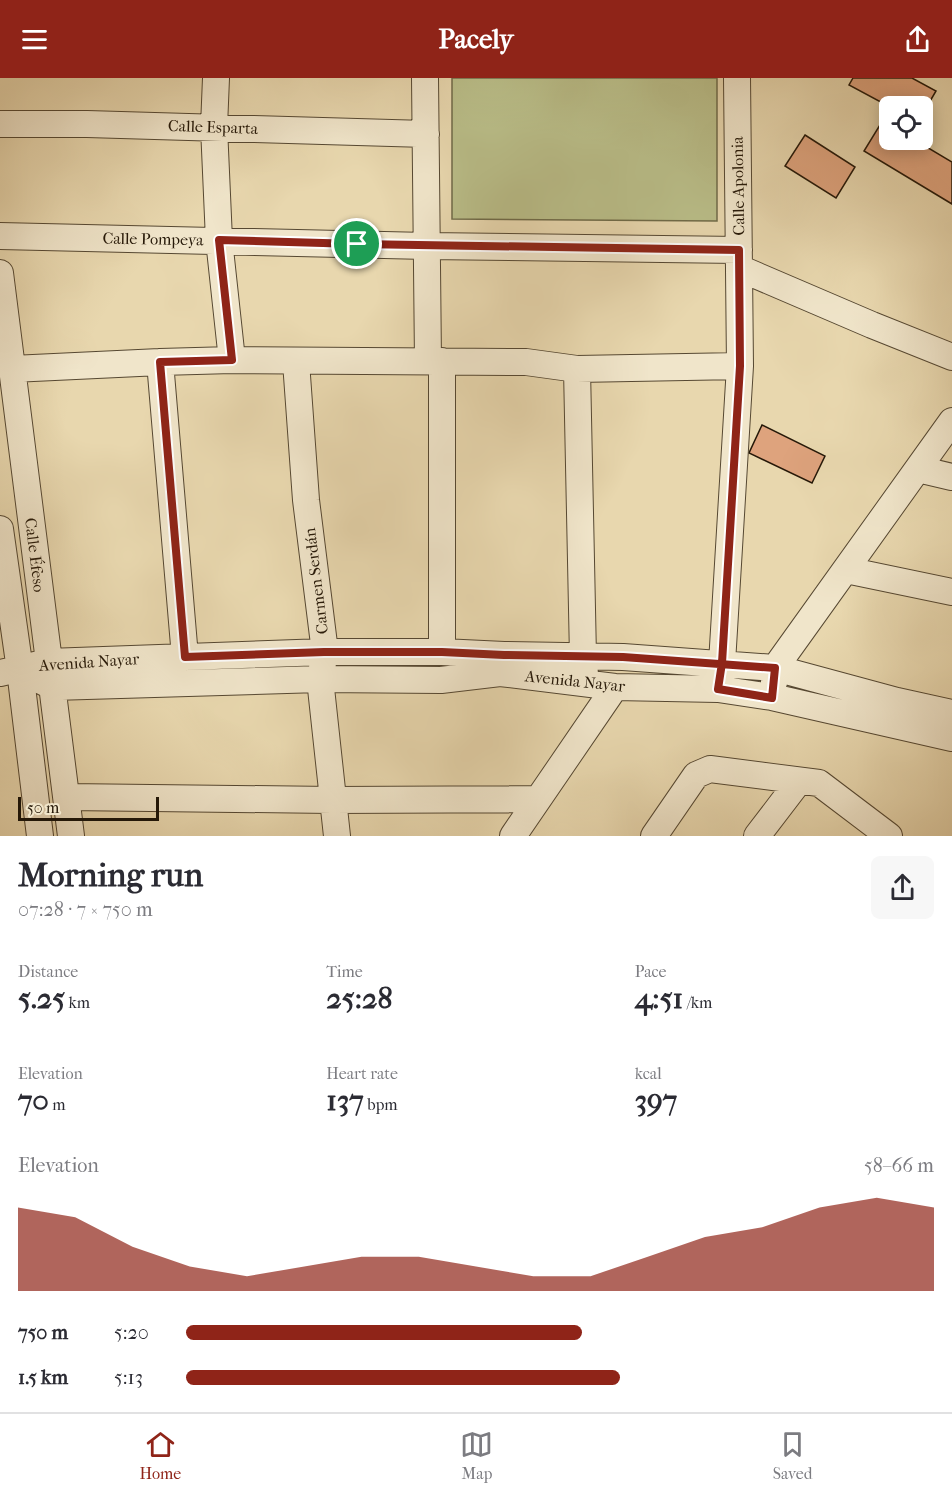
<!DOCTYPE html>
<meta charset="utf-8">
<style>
body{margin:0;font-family:"IM FELL French Canon",serif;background:#f7f7f7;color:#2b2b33;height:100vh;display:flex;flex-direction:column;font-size:22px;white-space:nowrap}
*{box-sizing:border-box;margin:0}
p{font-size:20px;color:#7c7c81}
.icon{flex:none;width:33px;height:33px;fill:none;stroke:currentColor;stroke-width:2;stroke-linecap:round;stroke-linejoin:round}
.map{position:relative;height:758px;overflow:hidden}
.panel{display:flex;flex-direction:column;background:#fff;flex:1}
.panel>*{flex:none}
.tools{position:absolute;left:879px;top:18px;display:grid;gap:12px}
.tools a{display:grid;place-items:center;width:54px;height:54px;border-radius:9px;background:#fff;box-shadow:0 3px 15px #0003;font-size:30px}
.scale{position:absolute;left:18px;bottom:15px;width:141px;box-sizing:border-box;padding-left:6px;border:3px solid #251808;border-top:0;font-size:16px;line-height:21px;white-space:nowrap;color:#251808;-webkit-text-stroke:4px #f0e5ca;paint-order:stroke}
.pin{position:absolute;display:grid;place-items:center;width:51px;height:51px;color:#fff;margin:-26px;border:3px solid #fff;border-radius:50%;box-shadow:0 2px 6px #0007}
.round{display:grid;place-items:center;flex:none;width:63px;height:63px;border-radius:9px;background:#f7f7f7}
.head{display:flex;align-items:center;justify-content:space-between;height:102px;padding:0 18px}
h1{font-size:33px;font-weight:700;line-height:45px}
.stats{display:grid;grid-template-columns:repeat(3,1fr);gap:9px;height:102px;padding:6px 18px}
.stats div{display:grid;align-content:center}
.stats b{font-size:30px;font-weight:700}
.stats small{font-size:16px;font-weight:400}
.stats p{font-size:16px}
.chart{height:168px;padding:12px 18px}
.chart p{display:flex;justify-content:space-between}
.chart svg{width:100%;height:108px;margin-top:6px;fill:#8f2418;opacity:.7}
ul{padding:0 18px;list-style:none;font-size:20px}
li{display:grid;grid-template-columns:96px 72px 1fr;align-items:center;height:45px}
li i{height:15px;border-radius:8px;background:#8f2418}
header{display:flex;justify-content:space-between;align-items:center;height:78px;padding:0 18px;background:#8f2418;color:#fff;font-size:27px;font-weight:700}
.tabs{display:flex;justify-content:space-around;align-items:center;height:84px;border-top:2px solid #e1e1e2;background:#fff;font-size:16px;color:#7c7c81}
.tabs a{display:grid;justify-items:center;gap:3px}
.tabs .current{color:#8f2418}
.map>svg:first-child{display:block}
.green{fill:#b9bd88;stroke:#6f6a48;stroke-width:1.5}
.building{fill:#dea37d;stroke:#251808;stroke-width:1.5}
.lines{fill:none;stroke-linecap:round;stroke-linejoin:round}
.minor-casing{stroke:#564832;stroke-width:28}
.minor{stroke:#f0e5ca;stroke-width:26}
.route-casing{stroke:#fff;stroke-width:12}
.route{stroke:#8f2418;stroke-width:8}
.labels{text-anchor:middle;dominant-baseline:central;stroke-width:4.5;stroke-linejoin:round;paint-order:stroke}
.street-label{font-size:16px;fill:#251808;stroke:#f0e5ca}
</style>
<header><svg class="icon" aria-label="menu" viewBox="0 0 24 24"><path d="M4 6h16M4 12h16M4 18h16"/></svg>Pacely<svg class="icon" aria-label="share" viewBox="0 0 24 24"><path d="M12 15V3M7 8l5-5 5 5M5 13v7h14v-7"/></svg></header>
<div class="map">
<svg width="952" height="758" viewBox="0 0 952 758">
<rect width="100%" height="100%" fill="#e8d7ae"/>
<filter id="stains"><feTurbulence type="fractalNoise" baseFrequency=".00333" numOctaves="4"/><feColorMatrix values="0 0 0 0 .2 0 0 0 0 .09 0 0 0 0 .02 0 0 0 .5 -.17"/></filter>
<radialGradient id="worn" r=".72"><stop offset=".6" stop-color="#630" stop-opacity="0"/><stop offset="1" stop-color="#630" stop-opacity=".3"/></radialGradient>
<path class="green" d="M452,0H717V143L452,141Z"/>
<path class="building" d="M853,0H912L936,13L922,37V28L890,29L849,7Z
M883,42L890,46V62H915L952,84V126L864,73Z
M805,57L855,89L836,120L785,88Z
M762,347L825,378L812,405L749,375Z"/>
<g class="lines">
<defs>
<path id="minor" d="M216,0L214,49L219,162L232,282
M425,0L428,283
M0,46H87L426,56
M0,158L427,168L739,172
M739,190L872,247L952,279
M0,195L71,758
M442,283V574
M160,284L185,579
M296,284L306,422L325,574L320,601L337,758
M12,291L160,284L232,282L526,284L577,291L740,288
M577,291L583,579L585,596
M918,391L952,399
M0,451L20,592L40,758
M846,492L952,514
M20,592L53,609L320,601L441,602L500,595L615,609L718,611L772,619L952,660
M0,595L48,584L325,574H442L504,577L623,579L775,590L897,623L952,635
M720,602L722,585L740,288L737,0
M774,604L775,590L952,343
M67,719L332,722L537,721
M513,758L615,609
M654,758L696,697L710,691L819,705L889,758
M757,758L799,703"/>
</defs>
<use href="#minor" class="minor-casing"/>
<use href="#minor" class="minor"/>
</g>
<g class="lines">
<defs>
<path id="route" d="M357,166L219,162L232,282L160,284L185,579L324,574H442L504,577L623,579L775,590L772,620L718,611L722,585L740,288L739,172L357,166"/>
</defs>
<use href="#route" class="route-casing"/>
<use href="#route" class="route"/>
</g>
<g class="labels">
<g class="street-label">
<text transform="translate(213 49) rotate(2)">Calle Esparta</text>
<text transform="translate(738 108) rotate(-91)">Calle Apolonia</text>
<text transform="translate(153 161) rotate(1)">Calle Pompeya</text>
<text transform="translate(35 477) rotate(83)">Calle Éfeso</text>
<text transform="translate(316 503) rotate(-97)">Carmen Serdán</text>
<text transform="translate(89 584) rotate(-4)">Avenida Nayar</text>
<text transform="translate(575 603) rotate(6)">Avenida Nayar</text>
</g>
</g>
<rect width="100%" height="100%" filter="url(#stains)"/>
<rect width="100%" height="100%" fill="url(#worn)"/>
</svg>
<div class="tools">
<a><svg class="icon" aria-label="locate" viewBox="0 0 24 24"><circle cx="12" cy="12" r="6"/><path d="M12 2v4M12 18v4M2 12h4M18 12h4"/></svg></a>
</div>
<div class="scale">50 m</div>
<div class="pin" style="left:357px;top:166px;background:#1e9e55"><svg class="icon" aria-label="arrive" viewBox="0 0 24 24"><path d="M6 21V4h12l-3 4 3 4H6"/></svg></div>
</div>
<section class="panel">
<div class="head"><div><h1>Morning run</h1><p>07:28 · 7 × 750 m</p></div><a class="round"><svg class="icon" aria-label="share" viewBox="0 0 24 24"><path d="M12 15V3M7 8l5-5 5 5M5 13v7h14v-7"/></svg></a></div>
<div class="stats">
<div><p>Distance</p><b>5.25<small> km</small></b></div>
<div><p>Time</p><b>25:28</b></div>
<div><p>Pace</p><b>4:51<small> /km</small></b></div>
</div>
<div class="stats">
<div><p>Elevation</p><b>70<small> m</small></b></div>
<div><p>Heart rate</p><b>137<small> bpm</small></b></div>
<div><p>kcal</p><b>397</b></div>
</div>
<div class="chart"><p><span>Elevation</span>58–66 m</p>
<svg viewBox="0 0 160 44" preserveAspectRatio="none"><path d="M0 44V10L10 14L20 26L30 34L40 38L50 34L60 30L70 30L80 34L90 38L100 38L110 30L120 22L130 18L140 10L150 6L160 10V44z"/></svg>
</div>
<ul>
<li><b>750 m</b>5:20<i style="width:53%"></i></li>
<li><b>1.5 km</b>5:13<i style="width:58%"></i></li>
</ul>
</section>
<nav class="tabs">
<a class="current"><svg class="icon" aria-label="home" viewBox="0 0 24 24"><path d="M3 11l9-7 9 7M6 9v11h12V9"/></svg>Home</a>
<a><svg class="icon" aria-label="map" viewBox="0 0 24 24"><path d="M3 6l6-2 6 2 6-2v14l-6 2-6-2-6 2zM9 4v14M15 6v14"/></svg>Map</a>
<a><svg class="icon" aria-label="saved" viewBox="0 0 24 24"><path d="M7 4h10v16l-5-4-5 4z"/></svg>Saved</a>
</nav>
